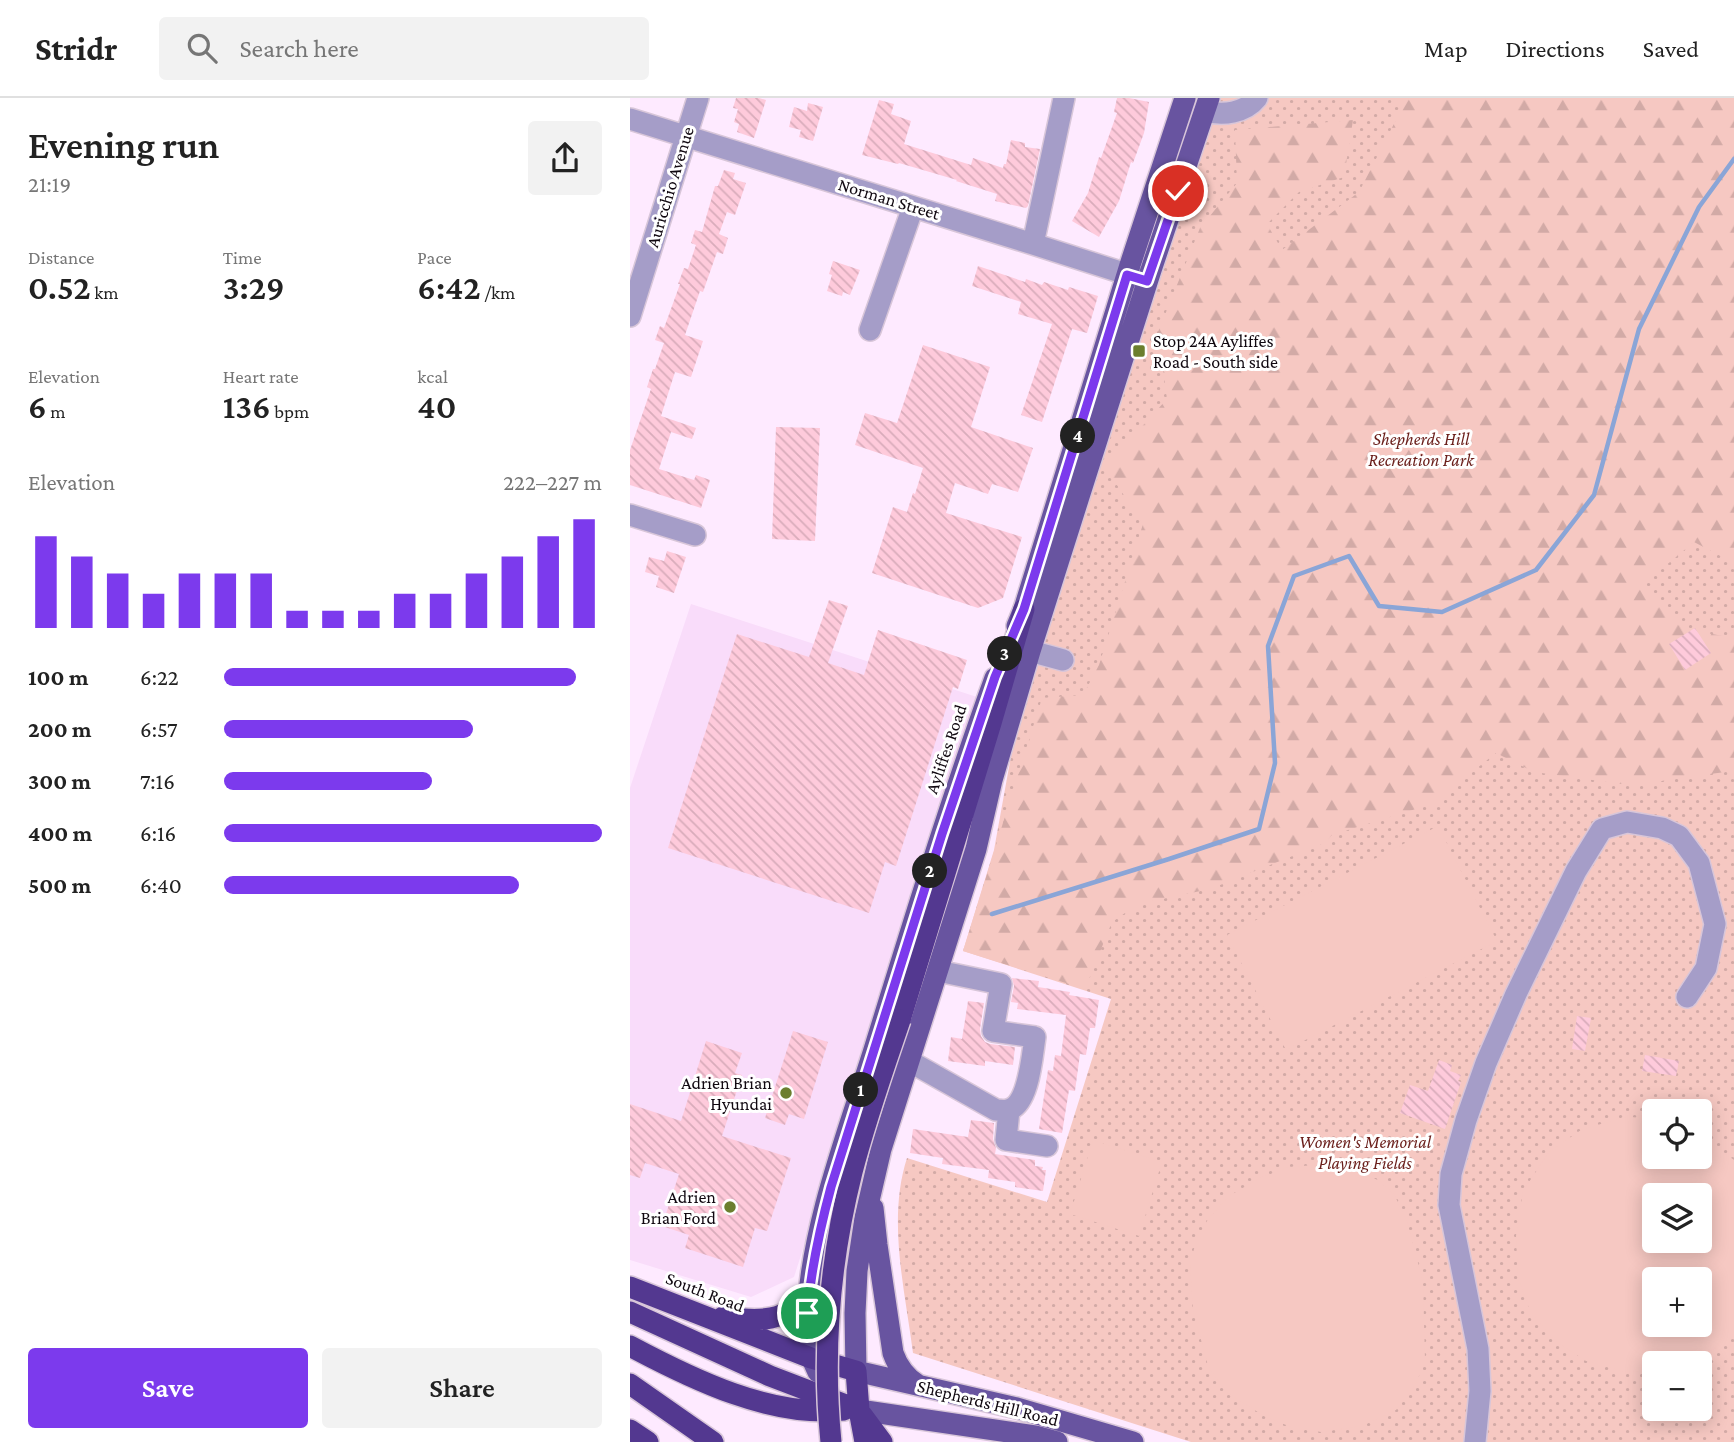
<!DOCTYPE html>
<meta charset="utf-8">
<style>
body{margin:0;font-family:"Crimson Pro",serif;background:#f2f2f2;color:#222;height:100vh;display:flex;flex-direction:column;font-size:26px;white-space:nowrap}
*{box-sizing:border-box;margin:0}
p{font-size:23px;color:#767676}
.icon{flex:none;width:38px;height:38px;fill:none;stroke:currentColor;stroke-width:2;stroke-linecap:round;stroke-linejoin:round}
.map{position:relative;flex:1;overflow:hidden}
.sheet{display:flex;flex-direction:column;background:#fff;width:630px}
.sheet>*{flex:none}
.controls{position:absolute;left:1012px;top:1001px;display:grid;gap:14px}
.controls a{display:grid;place-items:center;width:70px;height:70px;border-radius:7px;background:#fff;box-shadow:0 4px 18px #0003;font-size:35px}
.pin{position:absolute;display:grid;place-items:center;width:60px;height:60px;color:#fff;margin:-30px;border:4px solid #fff;border-radius:50%;box-shadow:0 2px 7px #0007}
.km{position:absolute;width:35px;height:35px;margin:-18px;border-radius:50%;background:#222;color:#fff;font-size:19px;line-height:35px;text-align:center}
.round{display:grid;place-items:center;flex:none;width:74px;height:74px;border-radius:7px;background:#f2f2f2}
.headline{display:flex;align-items:center;justify-content:space-between;height:119px;padding:0 28px}
h1{font-size:38px;font-weight:600;line-height:52px}
.metrics{display:grid;grid-template-columns:repeat(3,1fr);gap:10px;height:119px;padding:7px 28px}
.metrics div{display:grid;align-content:center}
.metrics b{font-size:35px;font-weight:600}
.metrics small{font-size:19px;font-weight:400}
.metrics p{font-size:19px}
.chart{height:196px;padding:14px 28px}
.chart p{display:flex;justify-content:space-between}
.chart svg{width:100%;height:126px;margin-top:7px;stroke:#7c3aed;stroke-width:6}
.action{display:flex;gap:14px;margin-top:auto;padding:14px 28px}
.action a{flex:1;height:80px;border-radius:7px;background:#7c3aed;color:#fff;font-size:28px;font-weight:600;line-height:80px;text-align:center}
.action a+a{background:#f2f2f2;color:#222}
ul{padding:0 28px;list-style:none;font-size:23px}
li{display:grid;grid-template-columns:112px 84px 1fr;align-items:center;height:52px}
li i{height:18px;border-radius:9px;background:#7c3aed}
header{display:flex;align-items:center;gap:42px;box-sizing:border-box;height:98px;padding:0 35px;background:#fff;border-bottom:2px solid #e0e0e0}
header strong{font-size:33px}
nav{display:flex;gap:38px;margin-inline-start:auto;font-size:24px}
.search{width:490px;height:63px;background:#f2f2f2;display:flex;align-items:center;gap:18px;box-sizing:border-box;padding:0 24px;border-radius:7px;color:#767676;font-size:26px}
main{display:flex;flex:1;min-height:0}
.map>svg:first-child{display:block}
.built{fill:#f9dcfa}
.green{fill:url(#green-dots);fill-rule:evenodd}
.forest{fill:url(#forest-firs)}
.pitch{fill:#f6c8c2;fill-rule:evenodd}
.lines{fill:none;stroke-linecap:round;stroke-linejoin:round}
.stream{stroke:#8aa5d7;stroke-width:4.5}
.building{fill:url(#building-back-hatch)}
.minor-casing{stroke:#d8c6d9;stroke-width:24}
.major-casing{stroke:#d8c6d9;stroke-width:24}
.highway-casing{stroke:#d8c6d9;stroke-width:24}
.minor{stroke:#a59dc8;stroke-width:21}
.major{stroke:#6854a0;stroke-width:21}
.highway{stroke:#533890;stroke-width:21}
.highway-bridge-casing{stroke:#d8c6d9;stroke-width:24;stroke-linecap:butt}
.highway-bridge{stroke:#533890;stroke-width:21}
.route-casing{stroke:#fff;stroke-width:14}
.route{stroke:#7c3aed;stroke-width:9}
.poi-dot{fill:#6b7e2e;stroke:#fff;stroke-width:2.5}
.labels{text-anchor:middle;dominant-baseline:central;stroke-width:6;stroke-linejoin:round;paint-order:stroke}
.street-label{font-size:18px;fill:#100810;stroke:#fff}
.poi-label{font-size:18px;fill:#100810;stroke:#fff;text-anchor:end}
.park-label{font-size:18px;font-style:italic;fill:#6a1e1a;stroke:#fff}
</style>
<header>
<strong>Stridr</strong>
<div class="search"><svg class="icon" aria-label="search" viewBox="0 0 24 24"><circle cx="10" cy="10" r="6"/><path d="M15 15l6 6"/></svg>Search here</div>
<nav><a>Map</a><a>Directions</a><a>Saved</a></nav>
</header>
<main>
<section class="sheet">
<div class="headline"><div><h1>Evening run</h1><p>21:19</p></div><a class="round"><svg class="icon" aria-label="share" viewBox="0 0 24 24"><path d="M12 15V3M7 8l5-5 5 5M5 13v7h14v-7"/></svg></a></div>
<div class="metrics">
<div><p>Distance</p><b>0.52<small> km</small></b></div>
<div><p>Time</p><b>3:29</b></div>
<div><p>Pace</p><b>6:42<small> /km</small></b></div>
</div>
<div class="metrics">
<div><p>Elevation</p><b>6<small> m</small></b></div>
<div><p>Heart rate</p><b>136<small> bpm</small></b></div>
<div><p>kcal</p><b>40</b></div>
</div>
<div class="chart"><p><span>Elevation</span>222–227 m</p>
<svg viewBox="0 0 160 44" preserveAspectRatio="none"><path d="M5 44V12M15 44V19M25 44V25M35 44V32M45 44V25M55 44V25M65 44V25M75 44V38M85 44V38M95 44V38M105 44V32M115 44V32M125 44V25M135 44V19M145 44V12M155 44V6"/></svg>
</div>
<ul>
<li><b>100 m</b>6:22<i style="width:93%"></i></li>
<li><b>200 m</b>6:57<i style="width:66%"></i></li>
<li><b>300 m</b>7:16<i style="width:55%"></i></li>
<li><b>400 m</b>6:16<i style="width:100%"></i></li>
<li><b>500 m</b>6:40<i style="width:78%"></i></li>
</ul>
<div class="action"><a>Save</a><a>Share</a></div>
</section>
<div class="map">
<svg width="1104" height="1344" viewBox="0 0 1104 1344">
<defs>
<pattern id="green-dots" width="8" height="8" patternUnits="userSpaceOnUse" patternTransform="scale(1.75)"><rect width="8" height="8" fill="#f6c8c2"/><path d="M2 2h.1M6 6h.1" fill="none" stroke="#d2aaa6" stroke-width="1.8" stroke-linecap="round"/></pattern>
<pattern id="forest-firs" width="22" height="20" patternUnits="userSpaceOnUse" patternTransform="scale(1.75)"><rect width="22" height="20" fill="#f6c8c2"/><path d="M5 1l3.5 6h-7zM16 11l3.5 6h-7z" fill="#d2aaa6"/></pattern>
<pattern id="building-back-hatch" width="6" height="6" patternUnits="userSpaceOnUse" patternTransform="scale(1.75)"><rect width="6" height="6" fill="#fecadb"/><path d="M-1 5l2 2M0 0l6 6M5-1l2 2" fill="none" stroke="#d9acbb"/></pattern>
</defs>
<rect width="100%" height="100%" fill="#feeaff"/>
<path class="built" d="M61,506L350,600L164,1179L121,1199L0,1162V690Z"/>
<path class="green" d="M579,0H1104V1344H561L283,1255C275,1192 257,1122 277,1060L417,1104L481,901L333,853L364,752L400,553ZM1024,1013H1069V1059H1024ZM1024,1097H1069V1143H1024ZM1024,1181H1069V1227H1024ZM1024,1265H1069V1311H1024Z"/>
<path class="forest" d="M771,0H1104V465L1064,444L1010,489L1060,532L1104,540V673L1047,680L1006,688L904,674L866,655L802,706L702,737L695,745L580,791L508,806L482,824L455,891L333,853L412,600L453,597L469,567L513,426L475,369L537,301L528,234L570,130L607,85L605,32L723,22L714,79L669,94L637,126L652,152L729,94L769,16Z"/>
<path class="pitch" d="M808,728L867,843L656,952L597,837Z
M994,1019L1024,1020V1059H1069V1036L1104,1062V1232L1087,1249L1059,1265H1024V1274L992,1273L956,1263L925,1243L900,1213L888,1180L886,1138L893,1093L919,1054L951,1032ZM1069,1097V1143H1024V1097ZM1024,1181H1069V1227H1024Z
M463,1042L532,1064L509,1138L440,1116Z
M685,1067L719,1071L748,1082L764,1096L776,1121L793,1183L795,1262L786,1286L766,1312L732,1328L691,1334L661,1329L634,1318L596,1294L578,1268L563,1212L560,1167L566,1143L578,1121L599,1098L630,1080L659,1069Z"/>
<g class="lines">
<path class="stream" d="M362,816L539,761L629,731L645,665L638,548L664,478L719,458L749,508L812,514L906,472L964,397L1009,231L1069,109L1104,61"/>
</g>
<path class="building" d="M106,0H129L136,2L124,40L107,34L109,26L104,24L108,11L103,10Z
M487,0H499L519,4L514,35L503,65L501,64L489,103L469,139L442,123L458,95L469,59L471,60L487,15L484,14Z
M249,2L264,6L261,16L281,23L274,46L341,67L343,60L373,70L374,66H376L381,42L395,45V49L410,51L398,108L396,110L365,103L367,96L326,83L327,82L269,65L268,66L232,57Z
M178,5L193,9L183,43L169,39L171,32L159,29L164,9L177,13Z
M94,72L105,75L103,81L116,85L105,117L97,114L89,136L98,140L93,156L87,154L73,194L70,193L55,237L73,243L61,279L45,274L31,318L66,330L62,341L41,334L29,371L64,382L66,377L80,382L71,410L0,387V352L21,291L17,289L23,271H25L34,245L25,242L30,228L34,230L50,186H48L54,170L58,171L66,147L61,145L65,132L72,134L85,88H88Z
M203,163L230,172L220,197L213,194L212,198L197,193L202,177L199,176Z
M348,168L395,184L396,181L412,187L414,184L438,192L439,189L468,198L457,235L442,231L412,324L391,317L422,226L388,216L391,204L342,188Z
M293,247L360,269L341,329L403,350L388,394L362,386L358,396L325,385L316,415L392,439L373,500L348,510L242,475L263,409L277,414L283,395L285,396L293,370L225,347L235,315L267,325Z
M146,329L190,330L185,443L142,441Z
M37,453L56,459L44,495L26,489L29,478L15,474L19,459L34,463Z
M199,502L218,508L198,565L234,577L248,532L337,562L328,591L323,589L266,768L255,764L239,815L38,750L107,536L179,559Z
M1065,530L1081,555L1055,572L1039,546Z
M382,880L409,883L408,889L440,894L439,897L469,902L465,930H460L456,957L450,956L445,993L439,992L432,1035L409,1031L418,972L423,973L425,957L431,958L436,917L387,911L388,905L381,904L384,888Z
M338,903L354,905L350,931L351,938L355,944L360,946L385,949L383,967L355,963V968L318,963L321,939L332,941Z
M947,918L961,920L955,953L942,951Z
M163,933L198,944L174,1021L159,1016L155,1027L135,1020Z
M76,943L112,955L105,975L112,977L92,1038L161,1060L137,1133L125,1130L113,1169L55,1150L59,1137L32,1128L49,1076L15,1065L10,1080L0,1077V1006L51,1023Z
M1015,957L1049,963L1046,978L1012,973Z
M809,962L822,967L820,973L831,977L828,983L831,984L815,1031L770,1015L780,987L798,993Z
M341,1022L364,1025L363,1041L366,1050L365,1056L405,1062V1068L413,1069L412,1072H416L413,1093L385,1089V1084L358,1080L359,1072L312,1066L313,1060L280,1055L283,1031L338,1039Z"/>
<g class="lines">
<defs>
<path id="minor" d="M575,13C593,18 615,15 627,0
M0,21L403,146L512,181
M403,146L434,0
M0,218L68,0
M240,232L283,109
M0,417L65,437
M400,553L433,562
M279,963L366,1012C370,1012 374,1013 378,1012C399,1007 402,958 405,939L363,933L371,886L308,873
M379,1012L376,1042L417,1048
M845,1344L850,1293L848,1251L819,1107L821,1076L836,1022L856,965L886,896L946,773L972,731L997,724L1032,730L1049,738L1069,765L1085,826L1076,870L1057,899"/>
<path id="major" d="M387,528L394,511L500,167L555,0
M243,1110L247,1147L263,1255C268,1269 275,1279 288,1287
M188,1274C178,1255 175,1238 177,1217C182,1128 216,1040 243,955C282,829 320,704 365,580
M229,1312L405,1338L427,1344
M503,1344L387,1310L226,1273L225,1215L227,1173L235,1120L251,1051L346,751L362,682L400,553L521,172L579,0"/>
<path id="highway" d="M270,922L361,625L394,511
M0,1189L181,1260L226,1273L229,1312L235,1344
M0,1214L140,1278L229,1312
M93,1219C129,1223 157,1226 180,1193
M0,1248C62,1281 141,1320 214,1312
M0,1286L83,1344
M232,1317L252,1344
M0,1332L18,1344"/>
</defs>
<use href="#minor" class="minor-casing"/>
<use href="#major" class="major-casing"/>
<use href="#highway" class="highway-casing"/>
<use href="#minor" class="minor"/>
<use href="#major" class="major"/>
<use href="#highway" class="highway"/>
<defs>
<path id="highway-bridge" d="M201,1344C192,1254 200,1162 222,1074C235,1023 253,972 270,922"/>
</defs>
<use href="#highway-bridge" class="highway-bridge-casing"/>
<use href="#highway-bridge" class="highway-bridge"/>
</g>
<g class="lines">
<defs>
<path id="route" d="M177,1215C181,1172 190,1130 201,1089L312,736L365,579L394,511L497,177L517,183L548,93"/>
</defs>
<use href="#route" class="route-casing"/>
<use href="#route" class="route"/>
</g>
<g class="poi-dot">
<rect x="502" y="246" width="14" height="14" rx="3.5"/>
<circle cx="156" cy="995" r="7"/>
<circle cx="100" cy="1109" r="7"/>
</g>
<g class="labels">
<g class="street-label">
<text transform="translate(40 89) rotate(-73)">Auricchio Avenue</text>
<text transform="translate(259 101) rotate(17)">Norman Street</text>
<text transform="translate(316 651) rotate(-71)">Ayliffes Road</text>
<text transform="translate(75 1194) rotate(21)">South Road</text>
<text transform="translate(358 1305) rotate(14)">Shepherds Hill Road</text>
</g>
<g class="poi-label">
<text x="523" y="243" text-anchor="start">Stop 24A Ayliffes<tspan x="523" dy="21">Road - South side</tspan></text>
<text x="142" y="985">Adrien Brian<tspan x="142" dy="21">Hyundai</tspan></text>
<text x="86" y="1099">Adrien<tspan x="86" dy="21">Brian Ford</tspan></text>
</g>
<g class="park-label">
<text x="791" y="341">Shepherds Hill<tspan x="791" dy="21">Recreation Park</tspan></text>
<text x="735" y="1044">Women's Memorial<tspan x="735" dy="21">Playing Fields</tspan></text>
</g>
</g>
</svg>
<div class="controls">
<a><svg class="icon" aria-label="locate" viewBox="0 0 24 24"><circle cx="12" cy="12" r="6"/><path d="M12 2v4M12 18v4M2 12h4M18 12h4"/></svg></a>
<a><svg class="icon" aria-label="layers" viewBox="0 0 24 24"><path d="M12 4l9 5-9 5-9-5zM3 14l9 5 9-5"/></svg></a>
<a>+</a>
<a>−</a>
</div>
<div class="pin" style="left:177px;top:1215px;background:#1e9e55"><svg class="icon" aria-label="arrive" viewBox="0 0 24 24"><path d="M6 21V4h12l-3 4 3 4H6"/></svg></div>
<div class="pin" style="left:548px;top:93px;background:#d93025"><svg class="icon" aria-label="check" viewBox="0 0 24 24"><path d="M5 12l5 5 9-10"/></svg></div>
<b class="km" style="left:231px;top:992px">1</b>
<b class="km" style="left:300px;top:773px">2</b>
<b class="km" style="left:375px;top:556px">3</b>
<b class="km" style="left:448px;top:338px">4</b>
</div>
</main>
